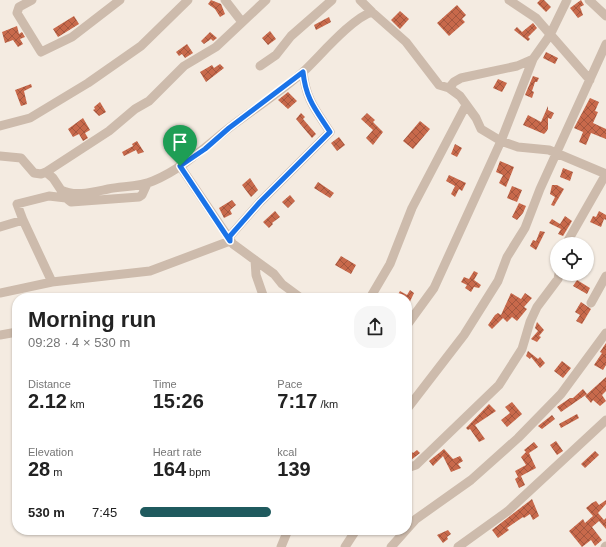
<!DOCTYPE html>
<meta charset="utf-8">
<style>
body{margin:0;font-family:Helvetica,sans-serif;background:#f6f6f6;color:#222;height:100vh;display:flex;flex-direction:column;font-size:15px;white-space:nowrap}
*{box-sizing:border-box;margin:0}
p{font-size:13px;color:#767676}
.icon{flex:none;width:22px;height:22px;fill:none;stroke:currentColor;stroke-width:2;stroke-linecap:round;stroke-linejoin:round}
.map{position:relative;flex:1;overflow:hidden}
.side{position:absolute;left:12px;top:293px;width:400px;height:242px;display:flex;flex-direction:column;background:#fff;border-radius:16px;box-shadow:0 1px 3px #0004}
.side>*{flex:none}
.buttons{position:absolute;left:550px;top:237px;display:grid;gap:8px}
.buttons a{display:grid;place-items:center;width:44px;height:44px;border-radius:50%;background:#fff;box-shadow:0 1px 3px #0004;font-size:20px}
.pin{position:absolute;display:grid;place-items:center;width:34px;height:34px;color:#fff;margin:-41px -17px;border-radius:50% 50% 50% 0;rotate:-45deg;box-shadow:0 0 4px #0007}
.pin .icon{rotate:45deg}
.round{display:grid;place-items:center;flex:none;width:42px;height:42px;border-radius:16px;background:#f6f6f6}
.overview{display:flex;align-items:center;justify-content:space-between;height:68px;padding:0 16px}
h1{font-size:22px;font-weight:700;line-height:30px}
.stats{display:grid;grid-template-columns:repeat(3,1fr);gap:6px;height:68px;padding:4px 16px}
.stats div{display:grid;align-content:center}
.stats b{font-size:20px;font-weight:700}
.stats small{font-size:11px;font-weight:400}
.stats p{font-size:11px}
ul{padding:0 16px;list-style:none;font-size:13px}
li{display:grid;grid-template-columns:64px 48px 1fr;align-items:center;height:30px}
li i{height:10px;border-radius:5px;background:#1f5a5e}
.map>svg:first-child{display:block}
.building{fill:url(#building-cross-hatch)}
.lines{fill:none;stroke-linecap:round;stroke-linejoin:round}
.minor{stroke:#cdbbac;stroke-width:9}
.route-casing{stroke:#fff;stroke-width:8}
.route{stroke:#1a73e8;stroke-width:5}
</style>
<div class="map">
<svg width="606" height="547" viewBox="0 0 606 547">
<defs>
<pattern id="building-cross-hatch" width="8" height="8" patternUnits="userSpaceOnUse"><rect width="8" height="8" fill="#c8694b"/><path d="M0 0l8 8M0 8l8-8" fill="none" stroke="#a4573f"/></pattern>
</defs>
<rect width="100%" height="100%" fill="#f4ebe1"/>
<path class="building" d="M211,0L221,4L225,14L220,17L215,9L208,4Z
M540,0H544L551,7L546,12L537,3Z
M581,0L584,5L580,7L583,15L578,18L570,8Z
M457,5L466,15L462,19L465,22L449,36L437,23Z
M400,11L409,19L400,29L391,20Z
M74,16L79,24L58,37L53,29Z
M329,17L331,22L316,30L314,25Z
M533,23L537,28L528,37L530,39L528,41L514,30L517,27L522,32Z
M17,26L19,34L22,32L25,37L20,39L23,44L18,47L13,40L5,43L2,32Z
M270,31L276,39L268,45L262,38Z
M210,32L217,38L213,41L211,39L204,44L201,41Z
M187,44L193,53L185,58L182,54L179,56L176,52Z
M546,52L558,58L555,64L543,58Z
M220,64L224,68L206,82L200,72L212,65L214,68Z
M533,76L539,78L537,82H535L532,91L534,92L532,98L525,95Z
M498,79L507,83L502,92L493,88Z
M31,84L32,87L24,91L27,104L21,106L15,90Z
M288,92L297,101L288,109L278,100Z
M590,98L599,102L595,111L598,112L593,123L606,129V139L591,133L586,145L579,142L583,132L574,128Z
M100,102L106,112L99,116L93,110L95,109L94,107Z
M548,106V110L554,113L551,119L548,118V129L546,132L544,134L523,125L528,115L541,122Z
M301,113L305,117L303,119L316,134L312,138L296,119Z
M367,113L375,120L373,122L383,132L373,145L366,138L373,130L361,119Z
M83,118L90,130L85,133L88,138L83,141L79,134L73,137L68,129Z
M420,121L430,129L413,149L403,141Z
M339,137L345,145L337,151L331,143Z
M137,141L144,152L138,154L136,150L124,156L122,152L133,146L132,144Z
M455,144L462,148L457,157L451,154Z
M500,161L514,167L506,187L499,183L503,175L496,172Z
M563,168L573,172L570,181L560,177Z
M449,175L466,183L462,191L459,189L455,197L451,194L455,186L446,181Z
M250,178L258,190L251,197L242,185Z
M318,182L334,193L330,198L314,188Z
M552,185H557L564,189L554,206L551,205L555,197L550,194Z
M512,186L522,190L517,202L507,198Z
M290,195L295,201L288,208L282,202Z
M232,200L236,205L230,210L232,214L224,218L219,208Z
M519,203L526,206L523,213L517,220L512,217Z
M275,211L280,217L272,223L273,224L269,228L263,222Z
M599,211L606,215V220L604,219L601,227L590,222L593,216L596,217Z
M565,216L572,221L563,236L558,234L561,229L549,223L552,219L560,224Z
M540,231L545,232L536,250L530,246L533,240L536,241Z
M341,256L356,265L351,274L335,265Z
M474,271L478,273L474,280L481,285L479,288L474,287L471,292L465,288L467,285L461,282L464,277L469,279Z
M577,280L590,288L587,294L573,286Z
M410,290L414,293L407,308V298H396L400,291L407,295Z
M511,293L521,299L525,293L532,298L524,307L527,309L517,321L512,317L507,322L503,318L492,329L488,325L495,315L498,313L501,315Z
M581,302L591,309L582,324L576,321L580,315L575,312Z
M537,322L544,330L539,336L541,337L537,342L531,339L538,331L535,328Z
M606,343V365L603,370L594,365L602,353L600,352Z
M528,351L538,359L540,357L545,363L540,368L531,357L530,359L526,356Z
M562,361L571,368L563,378L554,371Z
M606,377V391L602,395L606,401L600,406L593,400L591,403L585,396Z
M583,389L587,394L561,412L557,407L570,398H573Z
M512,402L522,414L507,427L501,420L510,413L505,407Z
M489,404L496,411L475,425L485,439L479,442L470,429L468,430L466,428Z
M577,414L579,418L561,428L559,424Z
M552,415L555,419L542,429L538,426Z
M556,441L563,451L557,455L550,445Z
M534,442L538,447L529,453L536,468L521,476L525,485L519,488L515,479L518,477L515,471L526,465L521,457L526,452L524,450Z
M407,447L413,453L417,450L420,453L411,460L407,456Z
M444,449L453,459L460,456L463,461L458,464L461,468L451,472L443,456L433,466L429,461Z
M595,451L599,455L585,468L581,464Z
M532,499L539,516L533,520L530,514L524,518L523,517L507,528L509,530L498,538L492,530Z
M606,500V504L598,513L604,520L606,518V529L599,521L592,527L602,540L595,546L591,540L582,547L569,531L583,519L585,523L593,516L586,508L592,503L596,501L599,505Z
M448,530L451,534L447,537L448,539L443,543L437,535Z"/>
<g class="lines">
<path class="minor" d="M32,0L19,7L17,13L41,52L72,37L120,0
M225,0L242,22
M360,0L372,12
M509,0L536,18L590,80
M589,0L606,16
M260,66L276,55L291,36L332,0
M449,88L454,82L461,78L517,66L533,59
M0,126L30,118L88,83L141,46L188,0
M0,156L21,158L34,173L41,174L46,172L109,131L135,109L149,101L184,66L216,47L266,0
M180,166L233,244L274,274L282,284L301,298
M46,172L53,178L61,190C75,197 93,192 108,189C123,186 139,187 153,181C182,169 205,147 229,128C254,109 281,92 304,71C320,56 352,18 372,12L406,42L439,85L449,88L460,96L476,118L481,129L501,141L518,147L549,150L606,174
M0,227L23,220
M230,241V236L260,202L330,132C316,110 306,100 303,72
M566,244L606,174
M255,260L256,275L264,298
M52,282L23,220L17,204L49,196L66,198L71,202L139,197L142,195L147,184
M0,293L52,282L150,271L230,241
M370,298L390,264L412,208L466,105
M591,303L606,276
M407,325L434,288L501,141L533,59L550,35L567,0
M0,335L17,332
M407,409L464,335L498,281L507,257L525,228L540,189L606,44
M407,468L416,465L499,385L522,349L530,322L537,307L558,279L559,274
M281,547L288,530
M345,547L356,530
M391,547L416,519L471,480L518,438L561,394L606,333
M458,547L508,511L606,420
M605,547L606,546"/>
</g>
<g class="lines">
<defs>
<path id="route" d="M303,72C306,100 316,110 330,132L260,202L230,236V241L180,166L205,149L229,128Z"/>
</defs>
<use href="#route" class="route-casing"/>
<use href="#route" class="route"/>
</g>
</svg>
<div class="buttons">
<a><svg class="icon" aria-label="locate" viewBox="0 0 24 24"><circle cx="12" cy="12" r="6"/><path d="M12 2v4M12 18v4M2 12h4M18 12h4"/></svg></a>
</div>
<div class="pin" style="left:180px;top:166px;background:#1e9e55"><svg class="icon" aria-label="arrive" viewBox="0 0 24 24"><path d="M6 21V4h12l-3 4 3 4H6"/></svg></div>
<section class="side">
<div class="overview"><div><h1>Morning run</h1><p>09:28 · 4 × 530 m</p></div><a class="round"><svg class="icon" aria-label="share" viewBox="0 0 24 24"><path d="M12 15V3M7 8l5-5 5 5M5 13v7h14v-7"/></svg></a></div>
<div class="stats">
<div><p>Distance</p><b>2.12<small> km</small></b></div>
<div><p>Time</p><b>15:26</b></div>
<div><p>Pace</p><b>7:17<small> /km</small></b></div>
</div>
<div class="stats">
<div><p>Elevation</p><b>28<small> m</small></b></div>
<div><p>Heart rate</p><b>164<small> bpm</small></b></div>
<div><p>kcal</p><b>139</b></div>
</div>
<ul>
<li><b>530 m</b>7:45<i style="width:51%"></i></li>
</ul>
</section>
</div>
